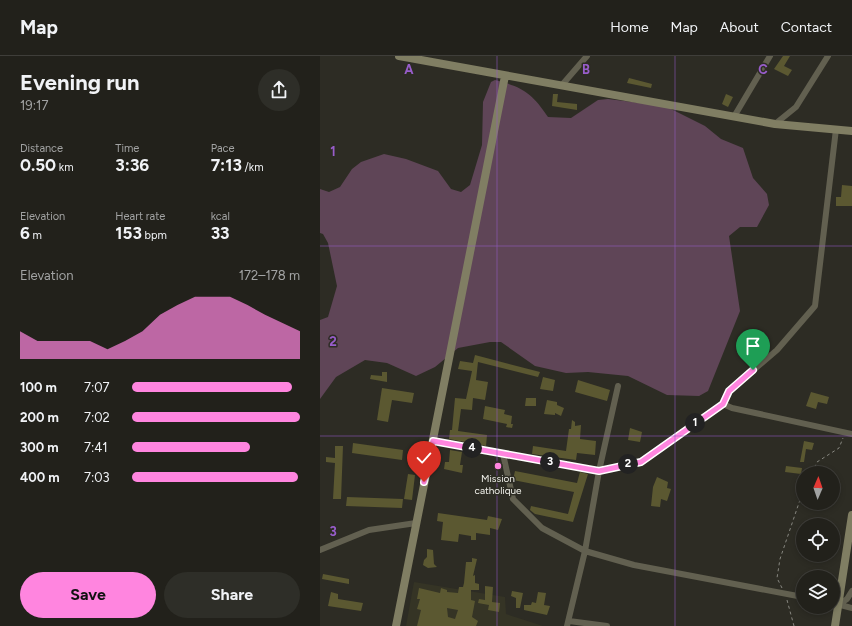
<!DOCTYPE html>
<meta charset="utf-8">
<style>
body{margin:0;font-family:Figtree,sans-serif;background:#2e2e28;color:#f1f3f6;height:100vh;display:flex;flex-direction:column;font-size:15px;white-space:nowrap}
*{box-sizing:border-box;margin:0}
p{font-size:13px;color:#a2a3a3}
.icon{flex:none;width:22px;height:22px;fill:none;stroke:currentColor;stroke-width:2;stroke-linecap:round;stroke-linejoin:round}
.map{position:relative;flex:1;overflow:hidden}
.details{display:flex;flex-direction:column;background:#22211b;width:320px}
.details>*{flex:none}
.needle{width:26px;rotate:2deg}
.buttons{position:absolute;left:476px;top:410px;display:grid;gap:8px}
.buttons a{display:grid;place-items:center;width:44px;height:44px;border-radius:50%;background:#22211b;box-shadow:0 2px 6px #0003,0 0 0 1px #3f3e3a;font-size:20px}
.pin{position:absolute;display:grid;place-items:center;width:34px;height:34px;color:#fff;margin:-41px -17px;border-radius:50% 50% 50% 0;rotate:-45deg;box-shadow:0 0 4px #0007}
.pin .icon{rotate:45deg}
.km{position:absolute;width:20px;height:20px;margin:-10px;border-radius:50%;background:#222;color:#fff;font-size:11px;line-height:20px;text-align:center}
.round{display:grid;place-items:center;flex:none;width:42px;height:42px;border-radius:21px;background:#2e2e28}
.summary{display:flex;align-items:center;justify-content:space-between;height:68px;padding:0 20px}
h1{font-size:22px;font-weight:700;line-height:30px}
.metrics{display:grid;grid-template-columns:repeat(3,1fr);gap:6px;height:68px;padding:4px 20px}
.metrics div{display:grid;align-content:center}
.metrics b{font-size:17px;font-weight:700}
.metrics small{font-size:11px;font-weight:400}
.metrics p{font-size:11px}
.chart{height:112px;padding:8px 20px}
.chart p{display:flex;justify-content:space-between}
.chart svg{width:100%;height:72px;margin-top:4px;fill:#ff85df;opacity:.7}
.button{display:flex;gap:8px;margin-top:auto;padding:8px 20px}
.button a{flex:1;height:46px;border-radius:24px;background:#ff85df;color:#111;font-size:16px;font-weight:700;line-height:46px;text-align:center}
.button a+a{background:#2e2e28;color:#f1f3f6}
ul{padding:0 20px;list-style:none;font-size:13px}
li{display:grid;grid-template-columns:64px 48px 1fr;align-items:center;height:30px}
li i{height:10px;border-radius:5px;background:#ff85df}
header{display:flex;align-items:center;gap:24px;box-sizing:border-box;height:56px;padding:0 20px;background:#22211b;border-bottom:1px solid #3f3e3a}
header strong{font-size:19px}
nav{display:flex;gap:22px;margin-inline-start:auto;font-size:14px}
main{display:flex;flex:1;min-height:0}
.map>svg:first-child{display:block}
.built{fill:#353425}
.green{fill:#5f4557}
.building{fill:#5b5831;fill-rule:evenodd}
.lines{fill:none;stroke-linecap:round;stroke-linejoin:round}
.path{stroke:#878780;stroke-width:1;stroke-dasharray:3 3;stroke-linecap:butt}
.street{stroke:#626050;stroke-width:6}
.secondary{stroke:#807e63;stroke-width:8}
.route-casing{stroke:#fff;stroke-width:8}
.route{stroke:#ff85df;stroke-width:5}
.grid{fill:none;stroke:#985dca;stroke-width:1;stroke-opacity:0.55}
.poi-dot{fill:#ff85df;stroke:#2d2c24;stroke-width:1.5}
.labels{text-anchor:middle;dominant-baseline:central;stroke-width:3;stroke-linejoin:round;paint-order:stroke}
.poi-label{font-size:10px;fill:#f1f1eb;stroke:#2d2c24}
.grid-label{font-size:13px;text-anchor:middle;font-weight:bold;fill:#985dca;stroke:#2d2c24;stroke-width:3;stroke-linejoin:round;paint-order:stroke}
</style>
<header>
<strong>Map</strong>
<nav><a>Home</a><a>Map</a><a>About</a><a>Contact</a></nav>
</header>
<main>
<section class="details">
<div class="summary"><div><h1>Evening run</h1><p>19:17</p></div><a class="round"><svg class="icon" aria-label="share" viewBox="0 0 24 24"><path d="M12 15V3M7 8l5-5 5 5M5 13v7h14v-7"/></svg></a></div>
<div class="metrics">
<div><p>Distance</p><b>0.50<small> km</small></b></div>
<div><p>Time</p><b>3:36</b></div>
<div><p>Pace</p><b>7:13<small> /km</small></b></div>
</div>
<div class="metrics">
<div><p>Elevation</p><b>6<small> m</small></b></div>
<div><p>Heart rate</p><b>153<small> bpm</small></b></div>
<div><p>kcal</p><b>33</b></div>
</div>
<div class="chart"><p><span>Elevation</span>172–178 m</p>
<svg viewBox="0 0 160 44" preserveAspectRatio="none"><path d="M0 44V27L10 33L20 33L30 33L40 33L50 38L60 33L70 27L80 17L90 11L100 6L110 6L120 6L130 11L140 17L150 22L160 27V44z"/></svg>
</div>
<ul>
<li><b>100 m</b>7:07<i style="width:95%"></i></li>
<li><b>200 m</b>7:02<i style="width:100%"></i></li>
<li><b>300 m</b>7:41<i style="width:70%"></i></li>
<li><b>400 m</b>7:03<i style="width:99%"></i></li>
</ul>
<div class="button"><a>Save</a><a>Share</a></div>
</section>
<div class="map">
<svg width="532" height="570" viewBox="0 0 532 570">
<rect width="100%" height="100%" fill="#2d2c24"/>
<path class="built" d="M94,526L185,541L186,558L223,570H86Z"/>
<path class="green" d="M175,24C203,31 212,37 228,61L251,62L278,44L288,43L345,50L385,70L401,83L423,92L433,122L447,138L449,149L437,171H420L409,180L420,255L388,335L379,340L347,339L308,320L268,316L246,317L215,310L181,286H170L138,292L115,311L96,320L67,307L45,304L16,321L0,343V264L8,261L17,230L8,187L3,178L0,177V133L9,136L20,131L32,113L41,106L64,98L86,103L118,115L131,133L141,136L150,129L162,89L163,46L171,26Z"/>
<path class="building" d="M463,0H470L464,10L472,14L468,20L454,13Z
M309,22L332,28L331,32L307,27Z
M233,38H238L237,46L257,48V54L232,50Z
M406,38L413,41L408,51L402,48Z
M522,129L532,130V150H516V141H521Z
M155,299L220,316L218,321L158,306L156,324L168,326L165,344L153,342L152,354L141,353L138,375L167,379L166,390L129,383L130,374H132L135,342L146,343L152,315L138,313L140,305L153,307Z
M62,316H67V326L50,323L51,319L62,320Z
M223,321L235,324L233,335L220,333Z
M258,324L290,334L287,345L255,336Z
M62,332L94,337L92,347L72,344L68,366L57,364Z
M491,336L509,341L507,348L498,346L496,353L486,350Z
M206,342H216V350H205Z
M227,344L237,346V349L244,352L241,360L235,357V359L224,358Z
M165,350L185,354L184,358L192,360L191,368H193L192,372L186,371L187,368L163,363Z
M252,364L255,366V370L261,369L260,383L276,385L275,399L257,397L256,404L212,398L213,390L246,395L249,373H251Z
M310,372L322,376L320,386L308,384Z
M484,385L494,387L492,394L486,393L484,406H480Z
M33,387L83,394L82,404L32,397Z
M15,390H23L21,443H13L15,407L6,406V401L15,402Z
M130,394L142,396L140,409H143L142,417L124,413L125,406H129Z
M466,410L482,412L481,418L465,416Z
M195,415L257,427L260,416L268,418L253,466L215,458L210,454L211,450L248,458L254,436L193,424Z
M88,418L95,419L92,444L84,443Z
M337,421L348,426L347,432L351,433L347,445L341,443L340,451L331,450L333,431Z
M27,441L83,443L82,452L26,450Z
M118,457L167,464L168,460L182,463L178,474L170,472V479L156,477V484H151V480L139,478L138,486L121,484L123,466L117,465Z
M107,493L113,494L114,508L117,511L108,512L103,509L104,504L107,501Z
M152,502L157,503L153,520L155,519V527L159,528V534H151V544L155,545L152,561L158,565L156,570H97L101,554L97,553L100,543H97L99,532L120,537L121,532L127,534V536L138,537L139,531H143L144,527L146,506H152ZM127,552L138,554L135,563L128,561Z
M3,518L29,523V528L2,523Z
M165,530L173,531L172,546L180,547L179,556L168,554L169,549L158,547L159,543L165,544Z
M192,535L203,537L200,552H196V542L191,540Z
M11,536L18,538V543L43,547L41,555L8,550Z
M218,536L226,537L224,549L230,550L227,559L204,554V549H211L212,546L216,547Z"/>
<g class="lines">
<path class="path" d="M492,417L497,406L519,392L523,382
M462,532L457,522L460,503L483,435
M467,544L474,570"/>
<path class="street" d="M242,29L267,0
M415,59L450,0
M455,68L476,51L508,0
M403,348L412,352L532,378
M113,385L279,415L321,406L403,348L409,335L457,294L495,250L516,73
M183,398L193,443L222,472L265,495L314,509L483,541
M0,494L49,474L96,467
M513,547L532,552
M518,549L527,543L532,535
M249,565L287,570
M247,570L265,495L279,415L298,330"/>
<path class="secondary" d="M79,0L455,68L532,75
M76,570L185,20
M515,570L532,459"/>
</g>
<g class="lines">
<defs>
<path id="route" d="M104,426L113,385L279,415L321,406L403,348L409,335L433,314"/>
</defs>
<use href="#route" class="route-casing"/>
<use href="#route" class="route"/>
</g>
<path class="grid" d="M177,0V570M355,0V570M0,190H532M0,380H532"/>
<circle class="poi-dot" cx="178" cy="410" r="4"/>
<g class="labels">
<g class="poi-label">
<text x="178" y="422">Mission<tspan x="178" dy="12">catholique</tspan></text>
</g>
</g>
<g class="grid-label">
<text x="89" y="18">A</text>
<text x="266" y="18">B</text>
<text x="443" y="18">C</text>
<text x="13" y="100">1</text>
<text x="13" y="290">2</text>
<text x="13" y="480">3</text>
</g>
</svg>
<div class="buttons">
<a><svg class="needle" viewBox="-14 -14 28 28"><path d="M0-13l5 13h-10z" fill="#e53935"/><path d="M0 13l5-13h-10z" fill="#a2a3a3"/></svg></a>
<a><svg class="icon" aria-label="locate" viewBox="0 0 24 24"><circle cx="12" cy="12" r="6"/><path d="M12 2v4M12 18v4M2 12h4M18 12h4"/></svg></a>
<a><svg class="icon" aria-label="layers" viewBox="0 0 24 24"><path d="M12 4l9 5-9 5-9-5zM3 14l9 5 9-5"/></svg></a>
</div>
<div class="pin" style="left:433px;top:314px;background:#1e9e55"><svg class="icon" aria-label="arrive" viewBox="0 0 24 24"><path d="M6 21V4h12l-3 4 3 4H6"/></svg></div>
<div class="pin" style="left:104px;top:426px;background:#d93025"><svg class="icon" aria-label="check" viewBox="0 0 24 24"><path d="M5 12l5 5 9-10"/></svg></div>
<b class="km" style="left:375px;top:367px">1</b>
<b class="km" style="left:308px;top:408px">2</b>
<b class="km" style="left:230px;top:406px">3</b>
<b class="km" style="left:152px;top:392px">4</b>
</div>
</main>
